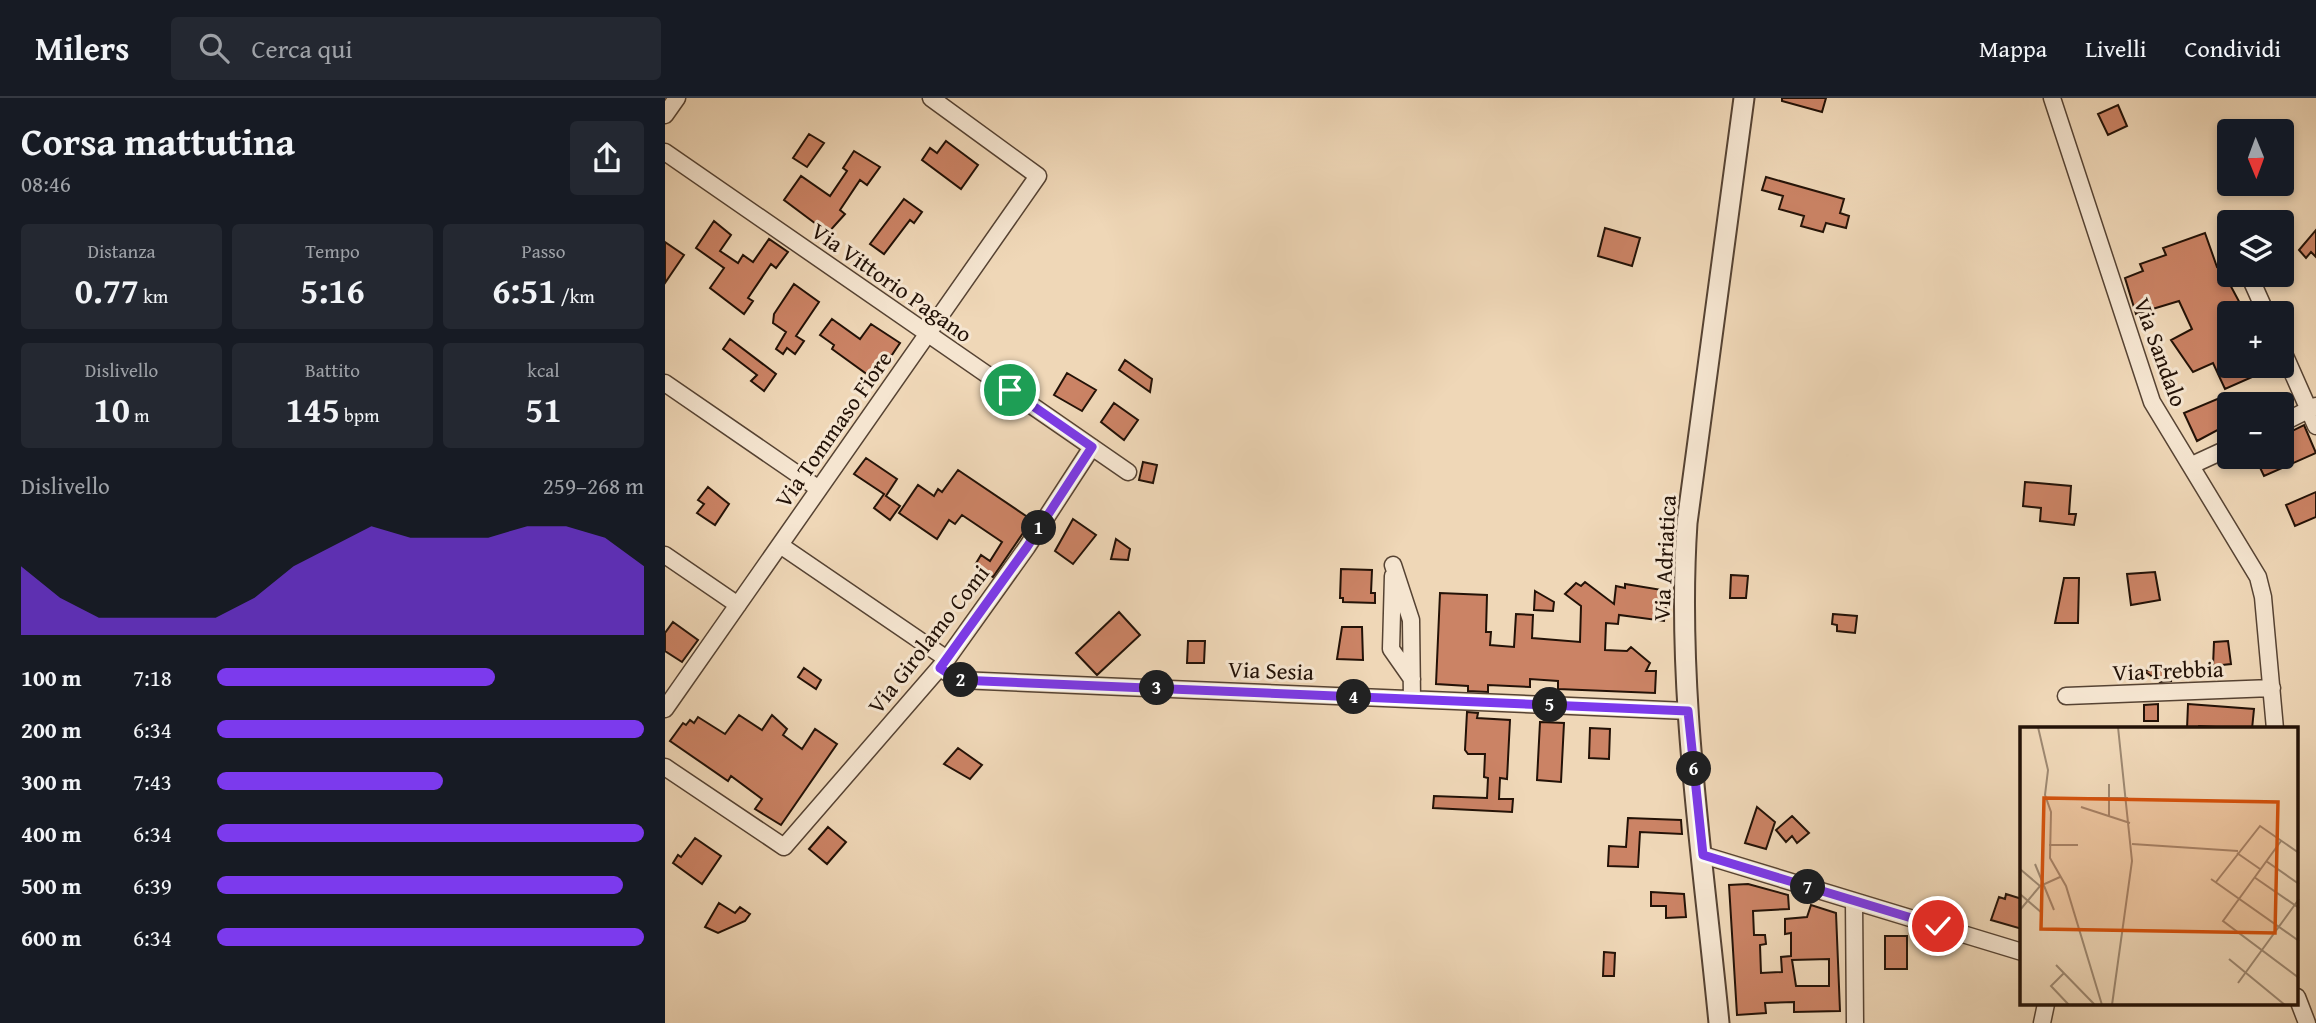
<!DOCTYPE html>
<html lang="it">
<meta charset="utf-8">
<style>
body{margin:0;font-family:"Gentium Book Plus",serif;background:#242831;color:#f1f3f6;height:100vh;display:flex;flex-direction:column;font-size:26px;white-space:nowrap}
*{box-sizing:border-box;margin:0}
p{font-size:23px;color:#9ea1a6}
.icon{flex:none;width:38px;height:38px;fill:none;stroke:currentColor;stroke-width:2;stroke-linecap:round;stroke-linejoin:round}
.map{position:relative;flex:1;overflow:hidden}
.drawer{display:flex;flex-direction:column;background:#171b24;width:665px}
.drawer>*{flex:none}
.needle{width:46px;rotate:179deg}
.fabs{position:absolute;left:1552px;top:21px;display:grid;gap:14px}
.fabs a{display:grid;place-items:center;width:77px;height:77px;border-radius:7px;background:#171b24;box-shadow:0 4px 10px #0003;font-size:35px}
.pin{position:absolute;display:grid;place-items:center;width:60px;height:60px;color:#fff;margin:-30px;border:4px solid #fff;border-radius:50%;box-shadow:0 2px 7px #0007}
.km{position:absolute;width:35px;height:35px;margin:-18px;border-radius:50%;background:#222;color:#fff;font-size:19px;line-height:35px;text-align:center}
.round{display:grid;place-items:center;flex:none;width:74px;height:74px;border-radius:7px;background:#242831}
.head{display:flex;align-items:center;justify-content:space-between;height:119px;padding:0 21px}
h1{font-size:38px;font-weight:700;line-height:52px}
.stats{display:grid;grid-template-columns:repeat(3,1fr);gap:10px;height:119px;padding:7px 21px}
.stats div{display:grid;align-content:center;border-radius:7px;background:#242831;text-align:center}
.stats b{font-size:35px;font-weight:700}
.stats small{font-size:19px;font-weight:400}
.stats p{font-size:19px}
.chart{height:196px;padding:14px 21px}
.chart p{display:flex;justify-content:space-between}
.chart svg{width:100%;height:126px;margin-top:7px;fill:#7c3aed;opacity:.7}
ul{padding:0 21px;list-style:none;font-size:23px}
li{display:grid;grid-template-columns:112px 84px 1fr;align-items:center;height:52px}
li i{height:18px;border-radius:9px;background:#7c3aed}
header{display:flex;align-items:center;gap:42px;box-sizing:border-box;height:98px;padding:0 35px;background:#171b24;border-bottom:2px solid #363941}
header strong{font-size:33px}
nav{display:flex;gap:38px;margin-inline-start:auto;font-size:24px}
.search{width:490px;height:63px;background:#242831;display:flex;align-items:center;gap:18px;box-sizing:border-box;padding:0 24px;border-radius:7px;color:#9ea1a6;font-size:26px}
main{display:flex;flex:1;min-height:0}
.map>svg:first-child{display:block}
.building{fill:#cb8365;stroke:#231207;stroke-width:2;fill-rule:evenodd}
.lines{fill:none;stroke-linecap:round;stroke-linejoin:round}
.minor-casing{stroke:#564333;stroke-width:19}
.tertiary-casing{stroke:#564333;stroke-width:23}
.minor{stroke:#f5e5d0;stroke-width:16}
.tertiary{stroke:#f5e5d0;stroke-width:19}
.route-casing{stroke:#fff;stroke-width:14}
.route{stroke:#7c3aed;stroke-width:9}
.labels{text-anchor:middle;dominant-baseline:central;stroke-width:6;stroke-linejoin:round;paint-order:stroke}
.street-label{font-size:23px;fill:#231207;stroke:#f5e5d0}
.inset-road{fill:none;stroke:#9d8871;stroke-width:2}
.view{fill:#d4520c;fill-opacity:0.15;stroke:#d4520c;stroke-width:3.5}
.inset-edge{fill:none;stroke:#231207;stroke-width:3.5}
</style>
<header>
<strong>Milers</strong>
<div class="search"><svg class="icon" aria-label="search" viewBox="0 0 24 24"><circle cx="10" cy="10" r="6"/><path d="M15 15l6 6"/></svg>Cerca qui</div>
<nav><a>Mappa</a><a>Livelli</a><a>Condividi</a></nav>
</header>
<main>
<section class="drawer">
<div class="head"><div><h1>Corsa mattutina</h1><p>08:46</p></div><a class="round"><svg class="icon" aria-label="share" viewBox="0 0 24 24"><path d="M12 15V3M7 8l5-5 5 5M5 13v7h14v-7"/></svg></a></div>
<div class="stats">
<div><p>Distanza</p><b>0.77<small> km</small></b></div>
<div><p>Tempo</p><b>5:16</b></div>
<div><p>Passo</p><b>6:51<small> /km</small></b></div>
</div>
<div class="stats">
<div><p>Dislivello</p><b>10<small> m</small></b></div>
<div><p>Battito</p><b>145<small> bpm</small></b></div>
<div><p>kcal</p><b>51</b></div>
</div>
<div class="chart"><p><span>Dislivello</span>259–268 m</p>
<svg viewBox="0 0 160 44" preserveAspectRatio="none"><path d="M0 44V20L10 31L20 38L30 38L40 38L50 38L60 31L70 20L80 13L90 6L100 10L110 10L120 10L130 6L140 6L150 10L160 20V44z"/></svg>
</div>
<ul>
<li><b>100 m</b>7:18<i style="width:65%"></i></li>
<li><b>200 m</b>6:34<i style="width:100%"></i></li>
<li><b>300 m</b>7:43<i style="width:53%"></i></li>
<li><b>400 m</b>6:34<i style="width:100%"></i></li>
<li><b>500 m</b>6:39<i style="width:95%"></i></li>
<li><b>600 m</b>6:34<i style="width:100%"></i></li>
</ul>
</section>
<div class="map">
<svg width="1651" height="925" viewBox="0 0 1651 925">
<rect width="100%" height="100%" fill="#efd7b7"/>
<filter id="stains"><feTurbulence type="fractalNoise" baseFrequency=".00286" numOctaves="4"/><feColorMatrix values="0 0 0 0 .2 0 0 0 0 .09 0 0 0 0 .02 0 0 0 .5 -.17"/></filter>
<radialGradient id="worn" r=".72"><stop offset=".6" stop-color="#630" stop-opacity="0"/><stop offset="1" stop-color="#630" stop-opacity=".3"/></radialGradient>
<path class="building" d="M1117,0H1161L1157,14L1117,3Z
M1453,7L1462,28L1443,37L1433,16Z
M144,36L159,45L142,69L128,60Z
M281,43L313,67L296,91L257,62L265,50L272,55Z
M189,53L215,69L202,87L195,82L175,112L180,116L163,135L119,102L136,78L165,98L182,73L178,70Z
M1101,79L1179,101L1175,115L1184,118L1181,130L1161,125L1158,134L1136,128L1139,118L1114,111L1118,98L1097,92Z
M239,101L257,114L249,125L245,122L219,156L205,146Z
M49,123L66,137L55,153L73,165L78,157L88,164L104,141L123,154L111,170L106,166L83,200L88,203L79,216L45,190L59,170L31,150Z
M940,130L975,140L967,168L933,158Z
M1651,132V159L1646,154L1641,160L1634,152Z
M1540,135L1552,169L1555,168L1577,209L1564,215V268H1612L1560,291L1548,265L1528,274L1506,242L1527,231L1514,203L1471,216L1460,180L1478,173L1475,166L1501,157L1498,150Z
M0,144L19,157L0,185Z
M129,186L154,204L131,238L139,243L130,256L122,250L118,256L111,251L121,234L108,225L109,216Z
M167,221L195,241L206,226L235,245L210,282L167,251L169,247L155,237Z
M65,241L111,276L99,293L86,283L92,277L58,251Z
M460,262L487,281L485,294L454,272Z
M402,275L431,292L417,313L389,297Z
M1557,299L1564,316V326L1532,343L1519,315Z
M449,305L473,322L459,342L436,324Z
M1639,327L1651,355L1599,378L1590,359H1617V338Z
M201,360L232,381L221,398L235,408L225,422L209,410L219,396L189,376Z
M478,364L492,367L488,385L474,382Z
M293,372L367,422L328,479L310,467L316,457L325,463L337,444L297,417L290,426L284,422L272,441L234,415L253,387L269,398L273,391L277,394Z
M1360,384L1406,388L1404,416H1411L1409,427L1375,423L1376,410L1358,408Z
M43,389L64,406L50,427L32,415L39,406L33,402Z
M1651,394V419L1630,428L1621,407Z
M408,421L431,437L408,466L390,453Z
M451,441L465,451L463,462L446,461Z
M676,471L707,472L706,495H710V505L678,504V500H675Z
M1490,474L1495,502L1466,507L1462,476Z
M1066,477L1083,478L1081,500H1065Z
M1399,480H1414L1413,525H1390Z
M920,484L949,506L951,488L960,490V486L1003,493L999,523L954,517L953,526L941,525L940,552L962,553L966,549L985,565L981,573H991L990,595L893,591V583L865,581V589L823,587V594L803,593V588L771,586L775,495L822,497L821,534H826L825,547L849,549L851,516L868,517L867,540L915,544L916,508L900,496L911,485L916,488Z
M870,493L889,504L888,513L869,512Z
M454,514L475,537L432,577L411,555Z
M1168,516L1192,518L1190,535L1172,533V527L1167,526Z
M8,524L33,542L17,564L0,553V535Z
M677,529H697L698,562L672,561Z
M523,543H540L539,565H522Z
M1563,543L1566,566L1548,568L1549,544Z
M139,570L156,582L151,591L133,579Z
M1504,570L1506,583L1495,584L1479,573Z
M1493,606V623H1479V607Z
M1523,606L1589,611L1587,631L1534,628L1533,631H1522Z
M802,614L813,615L812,620L845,622L842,681L835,680L834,701H848L847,714L768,710L769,698L822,700L823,680L819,679L820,656H803L800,652Z
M74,617L97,632L107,617L122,631L118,637L137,651L150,631L172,646L116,727L90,711L97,701L66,678L63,683L5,643L18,625L21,627L25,622L29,625L33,619L60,636Z
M875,624L899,625L896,684L872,682Z
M925,630L945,631L944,661L924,660Z
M293,650L317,667L305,681L279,666Z
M1092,709L1110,724L1101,751L1080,745Z
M1127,718L1144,735L1132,745L1127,738L1121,744L1111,732Z
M963,720L1016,722L1017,736L975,734L973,769L943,768L944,748L961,749Z
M163,729L181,744L162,766L144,751Z
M30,740L56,758L37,786L8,765L13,757L16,759Z
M1083,786L1123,797L1124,811L1088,813L1089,837H1100L1101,846L1095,847L1096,875L1117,874L1116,859L1126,858V835L1120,836V821L1142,819L1146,807L1171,815L1175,913L1129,914V904L1100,905L1101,915L1072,917L1064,787ZM1164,861V888H1131L1127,862Z
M986,794L1019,796L1021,819L1001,820V808H986Z
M1341,796L1357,801V831L1326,822L1334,799L1340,801Z
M54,805L70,815L75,809L85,816L80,823L53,835L40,829Z
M1220,838H1242V871H1220Z
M939,854L950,855L949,878H938Z"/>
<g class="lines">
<defs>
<path id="minor" d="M1387,0L1487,304L1593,479L1598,499L1610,631
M0,17L12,0
M0,54L463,374
M1584,177L1601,215
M1617,251L1651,328
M0,285L154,391
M1617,325L1651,308
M1527,367L1564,350
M115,447L282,561
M0,457L73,507
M728,467L746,522L747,601
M728,478L726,551L747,581
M275,570L294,582L1023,613
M1401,598L1607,590
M0,611L373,78L266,0
M0,669L119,749L282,561L362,449L427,349
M1038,757L1357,854
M1189,803L1190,925
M1632,899L1642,925
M1377,925L1381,906"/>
<path id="tertiary" d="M1054,925C1038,759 1011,591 1022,425L1079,0"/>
</defs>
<use href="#minor" class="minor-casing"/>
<use href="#tertiary" class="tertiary-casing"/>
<use href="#minor" class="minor"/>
<use href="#tertiary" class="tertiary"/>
</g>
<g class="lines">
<defs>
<path id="route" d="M345,292L427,349L362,449L275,570L293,582L1023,613L1038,757L1273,828"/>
</defs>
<use href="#route" class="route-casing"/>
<use href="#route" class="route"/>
</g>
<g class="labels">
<g class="street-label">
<text transform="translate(227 184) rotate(35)">Via Vittorio Pagano</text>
<text transform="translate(1496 254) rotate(70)">Via Sandalo</text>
<text transform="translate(168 331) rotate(-55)">Via Tommaso Fiore</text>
<text transform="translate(999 460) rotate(-87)">Via Adriatica</text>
<text transform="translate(263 541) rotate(-52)">Via Girolamo Comi</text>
<text transform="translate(606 572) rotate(2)">Via Sesia</text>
<text transform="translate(1503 572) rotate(-2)">Via Trebbia</text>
</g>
</g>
<g transform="translate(1355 629)">
<rect width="278" height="278" fill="#efd7b7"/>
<path class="inset-road" d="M18,0L28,43L25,68L31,85L30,131L46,159L82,278M89,57V89M25,71H108M61,80L110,96M261,114L203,194L279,251M112,117L218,124M29,118H58M217,126L240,142M246,134L279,157M15,137L34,183M0,142L20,159M234,150L279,181M191,152L279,214M196,155L240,99L279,126M0,167L22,186M0,183L20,159L40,150M209,232L265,278M36,238L75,278M44,246L31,259L49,278M218,256L279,172M92,278L112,134L98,0"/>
<path class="view" d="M24,71L258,75L255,206L21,202Z"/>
<rect width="278" height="278" class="inset-edge"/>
</g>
<rect width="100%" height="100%" filter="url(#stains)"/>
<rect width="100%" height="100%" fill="url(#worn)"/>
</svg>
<div class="fabs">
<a><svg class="needle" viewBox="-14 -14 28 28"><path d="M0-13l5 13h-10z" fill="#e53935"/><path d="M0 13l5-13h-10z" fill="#9ea1a6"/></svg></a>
<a><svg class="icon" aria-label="layers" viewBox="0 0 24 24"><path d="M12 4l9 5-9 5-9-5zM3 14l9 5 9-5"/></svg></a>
<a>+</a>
<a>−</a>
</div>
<div class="pin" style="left:345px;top:292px;background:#1e9e55"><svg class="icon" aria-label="arrive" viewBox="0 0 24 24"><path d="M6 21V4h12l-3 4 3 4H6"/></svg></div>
<div class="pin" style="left:1273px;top:828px;background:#d93025"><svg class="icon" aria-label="check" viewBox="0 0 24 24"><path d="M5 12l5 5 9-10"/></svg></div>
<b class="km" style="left:374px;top:430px">1</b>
<b class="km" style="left:296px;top:582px">2</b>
<b class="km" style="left:492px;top:590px">3</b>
<b class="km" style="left:689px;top:599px">4</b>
<b class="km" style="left:885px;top:607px">5</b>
<b class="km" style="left:1029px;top:671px">6</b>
<b class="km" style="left:1143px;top:789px">7</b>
</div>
</main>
